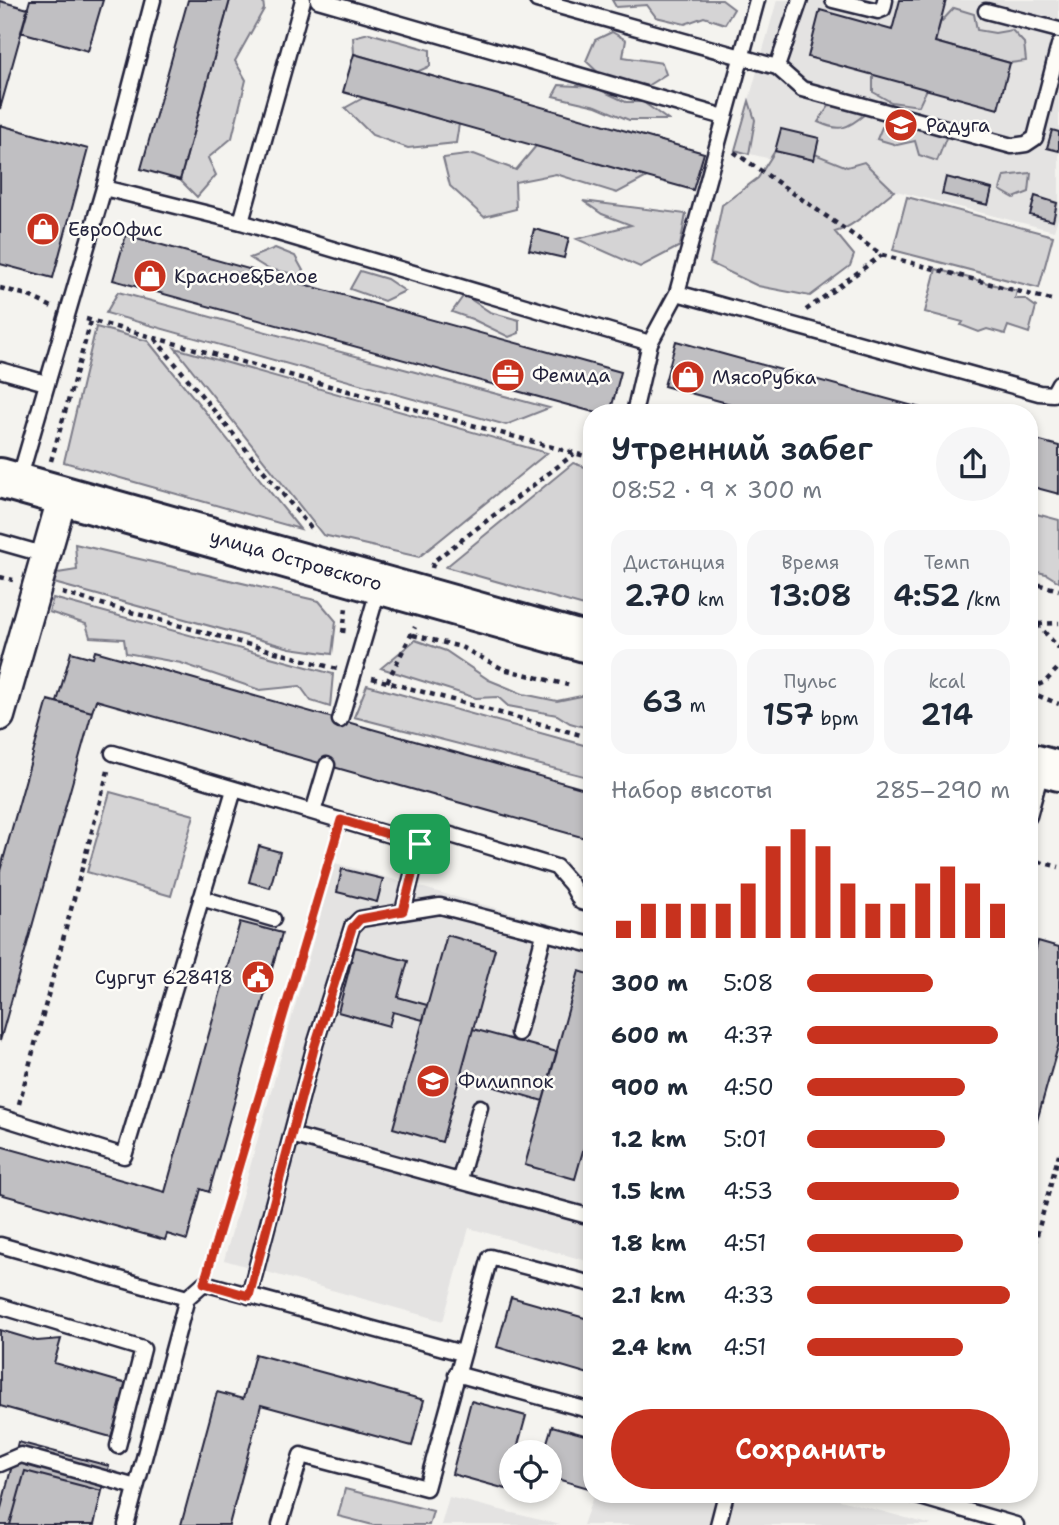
<!DOCTYPE html>
<html lang="ru">
<meta charset="utf-8">
<style>
body{margin:0;font-family:"Shantell Sans",sans-serif;background:#f6f6f7;color:#1f2937;height:100vh;display:flex;flex-direction:column;font-size:26px;white-space:nowrap}
*{box-sizing:border-box;margin:0}
p{font-size:23px;color:#747a83}
.icon{flex:none;width:38px;height:38px;fill:none;stroke:currentColor;stroke-width:2;stroke-linecap:round;stroke-linejoin:round}
.map{position:relative;flex:1;overflow:hidden}
.details{position:absolute;left:583px;top:404px;width:455px;height:1099px;display:flex;flex-direction:column;background:#fff;border-radius:28px;box-shadow:0 4px 10px #0003}
.details>*{flex:none}
.fabs{position:absolute;left:499px;top:1440px;display:grid;gap:14px}
.fabs a{display:grid;place-items:center;width:63px;height:63px;border-radius:50%;background:#fff;box-shadow:0 4px 10px #0003;font-size:35px}
.pin{position:absolute;display:grid;place-items:center;width:60px;height:60px;color:#fff;margin:-30px;border-radius:14px;box-shadow:0 4px 10px #0006}
.round{display:grid;place-items:center;flex:none;width:74px;height:74px;border-radius:37px;background:#f6f6f7}
.summary{display:flex;align-items:center;justify-content:space-between;height:119px;padding:0 28px}
h1{font-size:32px;font-weight:600;line-height:52px}
.figures{display:grid;grid-template-columns:repeat(3,1fr);gap:10px;height:119px;padding:7px 28px}
.figures div{display:grid;align-content:center;border-radius:18px;background:#f6f6f7;text-align:center}
.figures b{font-size:30px;font-weight:600}
.figures small{font-size:19px;font-weight:400}
.figures p{font-size:19px}
.chart{height:196px;padding:14px 28px}
.chart p{display:flex;justify-content:space-between}
.chart svg{width:100%;height:126px;margin-top:7px;stroke:#c8321e;stroke-width:6}
.action{display:flex;gap:14px;margin-top:auto;padding:14px 28px}
.action a{flex:1;height:80px;border-radius:42px;background:#c8321e;color:#fff;font-size:28px;font-weight:600;line-height:80px;text-align:center}
ul{padding:0 28px;list-style:none;font-size:23px}
li{display:grid;grid-template-columns:112px 84px 1fr;align-items:center;height:52px}
li i{height:18px;border-radius:9px;background:#c8321e}
.map>svg:first-child{display:block}
.built{fill:#e4e3e2}
.green{fill:#d5d4d5;stroke:#7c7b88;stroke-width:2}
.building{fill:#c0bfc2;stroke:#22223b;stroke-width:2}
.lines{fill:none;stroke-linecap:round;stroke-linejoin:round}
.service-casing{stroke:#22223b;stroke-width:19}
.minor-casing{stroke:#22223b;stroke-width:33}
.secondary-casing{stroke:#22223b;stroke-width:44}
.path{stroke:#22223b;stroke-width:4.5;stroke-dasharray:5 5;stroke-linecap:butt}
.service{stroke:#fdfcf7;stroke-width:14}
.minor{stroke:#fdfcf7;stroke-width:28}
.secondary{stroke:#fdfcf7;stroke-width:38}
.route-casing{stroke:#fff;stroke-width:14}
.route{stroke:#c8321e;stroke-width:9}
.labels{text-anchor:middle;dominant-baseline:central;stroke-width:5;stroke-linejoin:round;paint-order:stroke}
.poi-label{font-size:19px;fill:#22223b;stroke:#fdfcf7;text-anchor:start}
.street-label{font-size:19px;fill:#22223b;stroke:#fdfcf7}
</style>
<div class="map">
<svg width="1059" height="1525" viewBox="0 0 1059 1525">
<rect width="100%" height="100%" fill="#f4f3ef"/>
<filter id="ink" filterUnits="userSpaceOnUse"><feTurbulence type="fractalNoise" baseFrequency=".0143" numOctaves="2"/><feDisplacementMap in="SourceGraphic" scale="14" xChannelSelector="R" yChannelSelector="G"/><feConvolveMatrix kernelMatrix="1 2 1 2 8 2 1 2 1" color-interpolation-filters="sRGB"/></filter>
<g filter="url(#ink)">
<path class="built" d="M777,0H1059V215L1054,231L735,150Z
M335,863L591,935V1262L469,1228L443,1321L224,1260Z
M594,1494L822,1495L932,1525H583Z
M449,1497L560,1525H441Z"/>
<path class="green" d="M230,0H263L264,9L235,61L246,80L232,138L208,158L216,175L197,197L180,180Z
M612,0H722L734,9L725,24L704,17L685,24L656,17L647,5L616,7Z
M954,8L974,14L977,30L995,33L1012,30L1024,43L1026,61L1010,63L935,42L940,23Z
M612,32L626,40L623,57L662,63L666,74L647,86L606,80L586,61L595,40Z
M369,33L430,50V66L417,72L354,54L353,37Z
M873,74L927,89L919,106L891,102L873,92Z
M559,85L594,87L626,102H643L668,120H629L596,106L553,96Z
M363,98L459,124L456,143L408,148L372,135L345,108Z
M749,101L755,120L749,154L735,150Z
M829,106L844,107L865,114C847,129 840,132 818,122Z
M882,127L918,129L937,127L946,138L937,161L919,155L915,141L897,145L877,139Z
M536,146L647,177L617,193L556,174L515,182L516,209L484,217L450,186L443,158L474,154L516,170Z
M775,151L813,160L815,154L847,167L864,162L894,191C876,204 855,227 835,232L854,255L850,266L810,296L758,286L710,263L722,205L758,178Z
M1031,173L1029,192L1014,198L1000,190L1004,176Z
M907,197L1053,236L1039,288L893,250Z
M583,201L686,214L680,246L640,267L577,239L631,225L602,214Z
M275,248L295,256L306,276L268,269L250,258Z
M936,269L1017,291L1015,299H1025L1036,307L1029,333L1008,326L1005,334L987,329L979,332L961,325L963,322L925,312Z
M360,271L387,279L405,291L384,301L350,289Z
M118,292L549,408L506,425L106,313Z
M464,295L490,312L519,320V333L509,337L472,319L452,312Z
M96,327L148,341L300,529L64,462Z
M175,348L547,453L419,557L323,535Z
M573,463L591,469V608L446,567Z
M1029,512L1059,520V582L1046,574L1029,570Z
M75,544L319,601L336,621L332,654L290,648L54,583L58,573L77,570Z
M53,598L333,674L330,707L311,701L300,686L260,690L181,663L126,653L124,639L90,637L86,624L49,612Z
M415,640L446,651L489,680L523,694L557,701L591,694V729L570,723L557,715L508,706L498,697L476,698L381,668Z
M367,685L591,747V778L354,717Z
M110,792L194,815L171,896L87,872Z
M345,1489L433,1511L429,1525H373L338,1516Z"/>
<path class="building" d="M30,0H103L88,51L21,32Z
M188,0H230L180,180L141,169Z
M900,0H946L935,42L1010,63L998,109L808,57L820,10L892,30Z
M0,1L28,9L0,109Z
M354,54L704,153L693,190L343,92Z
M0,125L88,149L53,278L0,264Z
M781,129L819,138L814,160L775,151Z
M1052,130L1059,132V151L1047,148Z
M946,177L992,189L988,205L942,194Z
M1035,196L1057,203L1053,221L1030,215Z
M534,229L569,238L564,258L529,250Z
M126,235L621,372L610,413H597L113,280Z
M676,341L730,356L939,413H764L664,386Z
M1029,438L1059,446V494L1029,486Z
M95,651L592,791V840L96,700L92,712L57,702L71,652L93,658Z
M48,700L92,712L0,1041V871Z
M259,846L280,852L270,888L249,882Z
M342,869L383,879L377,902L337,892Z
M240,922L282,933L209,1192L201,1189L187,1240L167,1234L165,1240L0,1194V1146L165,1192Z
M447,935L495,949L442,1142L393,1128Z
M1038,941L1059,947V1043L1029,1149V974Z
M355,947L408,961L398,997L427,1005L423,1020L393,1012L389,1026L338,1012Z
M579,971L592,975V1119L575,1179L525,1165Z
M473,1029L557,1052L543,1101L460,1077Z
M511,1297L592,1320V1375L497,1347Z
M0,1330L37,1341L61,1339L54,1363L127,1384L111,1437L0,1406Z
M255,1354L424,1400L412,1446L261,1405L229,1525H181L217,1392L243,1399Z
M471,1401L526,1416L516,1452H511V1471L506,1489L452,1474Z
M552,1426L592,1437V1489L550,1477V1452H544Z
M18,1442L109,1466L102,1491L25,1471L10,1525H0V1512Z
M25,1471L102,1491L94,1525H10Z"/>
<g class="lines">
<defs>
<path id="service" d="M318,0L724,117
M537,0L777,67
M800,0L777,67L802,89L1012,146L1026,144L1035,138L1059,45
M833,0L878,11L883,9L885,0
M986,11L1059,30
M104,188L241,222L650,343
M241,222L303,0
M677,293L1039,393L1053,394L1059,383
M0,370L46,383
M634,413L650,343L677,293L757,0
M19,480L104,188L153,0
M0,542L46,555
M340,720L379,587
M113,753L420,844L441,832L556,867L571,884L581,902L592,905
M313,812L327,765
M1029,816L1042,768
M201,898L273,919
M403,911L420,844
M518,1033L544,934
M0,1117L124,1156L234,790
M291,1135L584,1215L592,1214
M460,1179L480,1107
M0,1245L187,1298L204,1283L462,1353
M249,1296L315,1045L352,927L360,919L440,906L592,945
M0,1306L143,1349L118,1446
M456,1374L592,1411
M0,1464L21,1455L136,1487
M910,1494L1016,1525
M126,1525L187,1298
M280,1525L301,1455L426,1488L490,1257L592,1284
M718,1525L726,1494"/>
<path id="minor" d="M0,716L63,495"/>
<path id="secondary" d="M0,478L592,644
M1029,763L1059,771"/>
</defs>
<use href="#service" class="service-casing"/>
<use href="#minor" class="minor-casing"/>
<use href="#secondary" class="secondary-casing"/>
<path class="path" d="M734,152L882,255L1051,300
M0,288L27,295L52,307
M806,310L882,255
M86,319L592,458
M155,339L314,532
M51,461L91,321
M432,568L434,561L574,454
M0,577L13,580
M1029,582L1059,590
M62,593L337,669
M1037,624L1059,648
M1029,628L1037,624L1059,623
M343,633L346,607
M413,635L461,647L503,669L568,685
M372,678L592,738
M387,682L415,627
M1029,689L1045,682L1059,667
M1029,692L1059,704
M1029,859L1059,867
M19,1104L108,771
M1029,1264L1059,1154
M210,1265L336,837
M870,1494L892,1501"/>
<use href="#service" class="service"/>
<use href="#minor" class="minor"/>
<use href="#secondary" class="secondary"/>
</g>
</g>
<g class="lines" filter="url(#ink)">
<defs>
<path id="route" d="M341,820L420,844L403,911L360,919L352,928L315,1045L249,1296L204,1283Z"/>
</defs>
<use href="#route" class="route-casing"/>
<use href="#route" class="route"/>
</g>
<defs>
<symbol id="school-disc" viewBox="-11 -11 22 22"><circle r="9.5" fill="#c8321e" stroke="#fdfcf7"/><path d="M0-5L7-2L0 1L-7-2ZM-4 1L0 2.5L4 1V4Q0 6-4 4Z" fill="#fff"/></symbol>
<symbol id="shop-disc" viewBox="-11 -11 22 22"><circle r="9.5" fill="#c8321e" stroke="#fdfcf7"/><path d="M-5-2.5h2.3a2.7 3.5 0 0 1 5.4 0H5L5.5 6h-11ZM-1.5-2.5h3a1.5 2.3 0 0 0-3 0Z" fill="#fff"/></symbol>
<symbol id="office-disc" viewBox="-11 -11 22 22"><circle r="9.5" fill="#c8321e" stroke="#fdfcf7"/><path d="M-6-3h4V-5.5h4V-3h4V5H-6ZM-1-4.5V-3h2v-1.5ZM-6 0V1H6V0Z" fill="#fff"/></symbol>
<symbol id="civic-disc" viewBox="-11 -11 22 22"><circle r="9.5" fill="#c8321e" stroke="#fdfcf7"/><path d="M-.6-6.5H3V-4.5H.6V-3L4-1V1h2V6H-6V1h2V-1L-.6-3ZM-1.2 2.5V6h2.4V2.5Z" fill="#fff"/></symbol>
</defs>
<g fill-rule="evenodd">
<use href="#school-disc" x="882" y="106" width="38" height="38"/>
<use href="#shop-disc" x="24" y="210" width="38" height="38"/>
<use href="#shop-disc" x="131" y="257" width="38" height="38"/>
<use href="#office-disc" x="489" y="356" width="38" height="38"/>
<use href="#shop-disc" x="669" y="358" width="38" height="38"/>
<use href="#civic-disc" x="239" y="958" width="38" height="38"/>
<use href="#school-disc" x="414" y="1062" width="38" height="38"/>
</g>
<g class="labels">
<g class="poi-label">
<text x="926" y="125">Радуга</text>
<text x="68" y="229">ЕвроОфис</text>
<text x="174" y="276">Красное&amp;Белое</text>
<text x="532" y="375">Фемида</text>
<text x="712" y="377">МясоРубка</text>
<text x="233" y="977" text-anchor="end">Сургут 628418</text>
<text x="458" y="1081">Филиппок</text>
</g>
<g class="street-label">
<text transform="translate(296 560) rotate(16)">улица Островского</text>
</g>
</g>
</svg>
<div class="fabs">
<a><svg class="icon" aria-label="locate" viewBox="0 0 24 24"><circle cx="12" cy="12" r="6"/><path d="M12 2v4M12 18v4M2 12h4M18 12h4"/></svg></a>
</div>
<div class="pin" style="left:420px;top:844px;background:#1e9e55"><svg class="icon" aria-label="arrive" viewBox="0 0 24 24"><path d="M6 21V4h12l-3 4 3 4H6"/></svg></div>
<section class="details">
<div class="summary"><div><h1>Утренний забег</h1><p>08:52 · 9 × 300 m</p></div><a class="round"><svg class="icon" aria-label="share" viewBox="0 0 24 24"><path d="M12 15V3M7 8l5-5 5 5M5 13v7h14v-7"/></svg></a></div>
<div class="figures">
<div><p>Дистанция</p><b>2.70<small> km</small></b></div>
<div><p>Время</p><b>13:08</b></div>
<div><p>Темп</p><b>4:52<small> /km</small></b></div>
</div>
<div class="figures">
<div><b>63<small> m</small></b></div>
<div><p>Пульс</p><b>157<small> bpm</small></b></div>
<div><p>kcal</p><b>214</b></div>
</div>
<div class="chart"><p><span>Набор высоты</span>285–290 m</p>
<svg viewBox="0 0 160 44" preserveAspectRatio="none"><path d="M5 44V38M15 44V32M25 44V32M35 44V32M45 44V32M55 44V25M65 44V12M75 44V6M85 44V12M95 44V25M105 44V32M115 44V32M125 44V25M135 44V19M145 44V25M155 44V32"/></svg>
</div>
<ul>
<li><b>300 m</b>5:08<i style="width:62%"></i></li>
<li><b>600 m</b>4:37<i style="width:94%"></i></li>
<li><b>900 m</b>4:50<i style="width:78%"></i></li>
<li><b>1.2 km</b>5:01<i style="width:68%"></i></li>
<li><b>1.5 km</b>4:53<i style="width:75%"></i></li>
<li><b>1.8 km</b>4:51<i style="width:77%"></i></li>
<li><b>2.1 km</b>4:33<i style="width:100%"></i></li>
<li><b>2.4 km</b>4:51<i style="width:77%"></i></li>
</ul>
<div class="action"><a>Сохранить</a></div>
</section>
</div>
